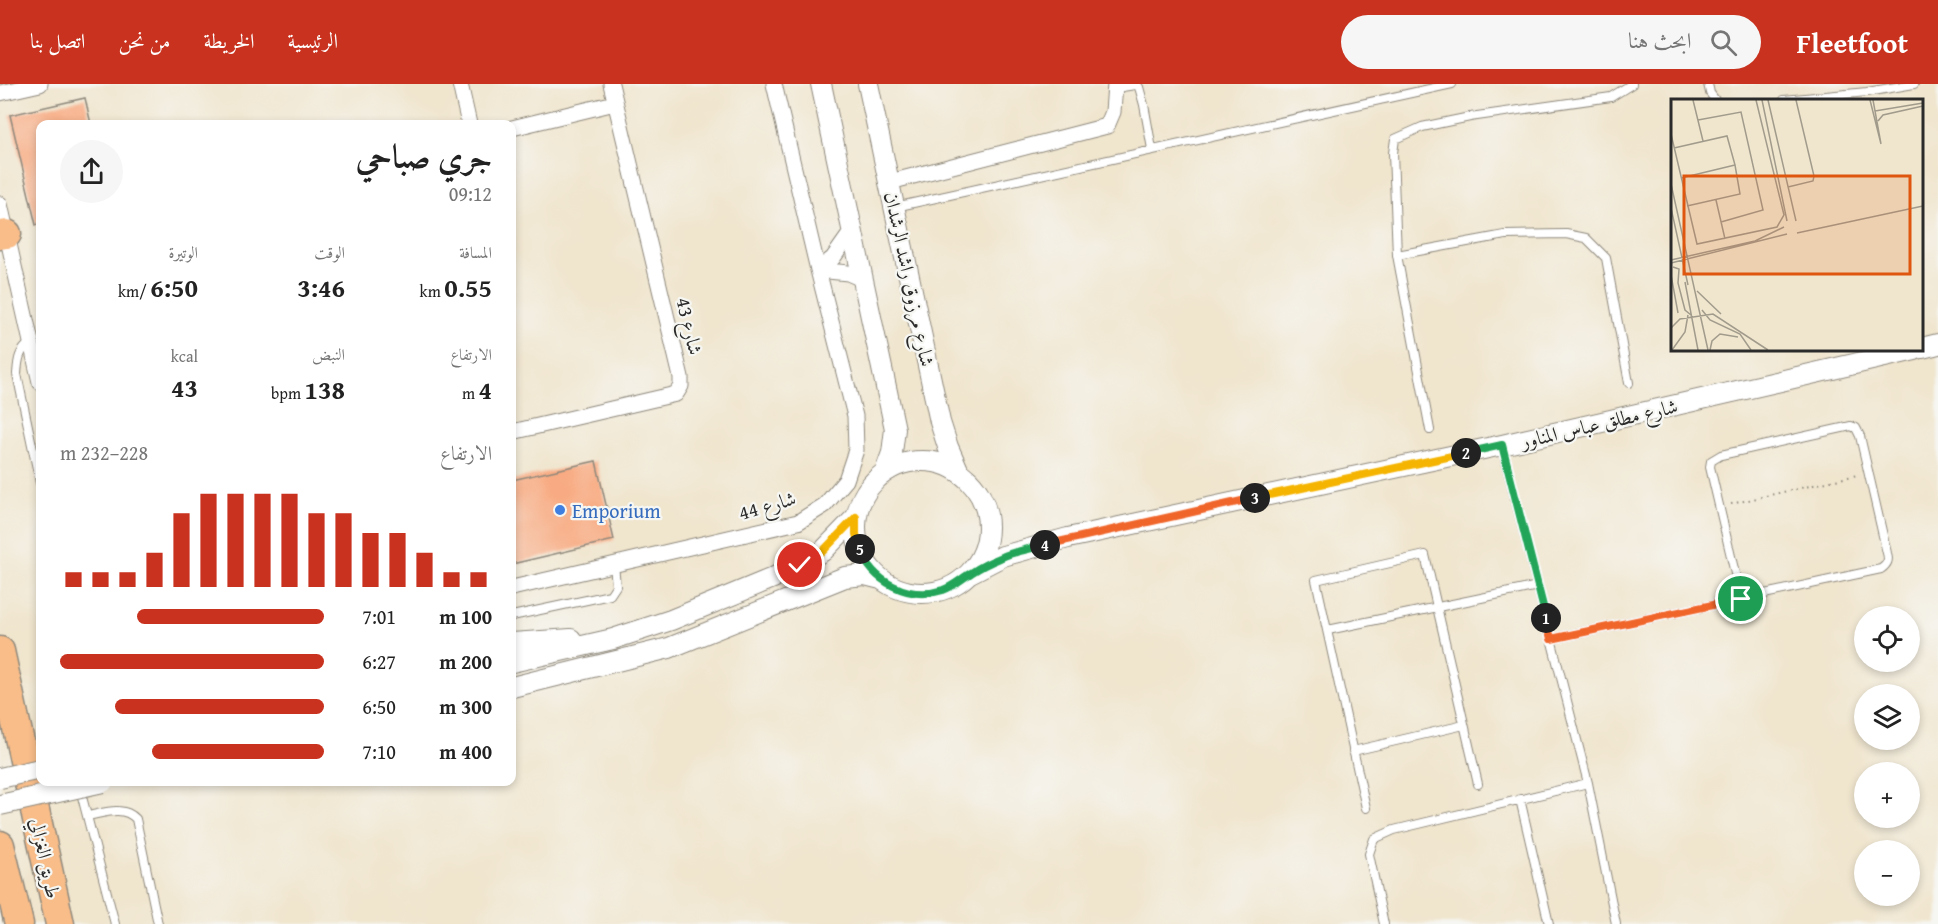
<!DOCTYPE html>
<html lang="ar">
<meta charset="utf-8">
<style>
body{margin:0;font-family:"Gentium Book Plus",Amiri,serif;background:#f6f6f6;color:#222;direction:rtl;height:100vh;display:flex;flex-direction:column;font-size:22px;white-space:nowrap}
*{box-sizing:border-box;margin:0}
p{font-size:20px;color:#767676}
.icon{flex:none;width:33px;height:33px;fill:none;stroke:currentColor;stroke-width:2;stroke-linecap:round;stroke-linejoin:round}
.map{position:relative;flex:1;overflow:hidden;direction:ltr}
.drawer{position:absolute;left:36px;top:36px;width:480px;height:666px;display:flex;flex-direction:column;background:#fff;border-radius:12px;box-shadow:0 3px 9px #0003;direction:rtl}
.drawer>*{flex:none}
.buttons{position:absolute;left:1854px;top:522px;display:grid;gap:12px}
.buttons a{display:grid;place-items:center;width:66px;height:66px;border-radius:50%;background:#fff;box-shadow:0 3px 9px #0003;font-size:30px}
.pin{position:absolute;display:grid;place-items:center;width:51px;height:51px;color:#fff;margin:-26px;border:3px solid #fff;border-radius:50%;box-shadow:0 2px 6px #0007}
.km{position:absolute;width:30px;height:30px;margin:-15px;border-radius:50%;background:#222;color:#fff;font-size:16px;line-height:30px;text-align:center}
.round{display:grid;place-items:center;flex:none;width:63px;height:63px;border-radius:32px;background:#f6f6f6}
.overview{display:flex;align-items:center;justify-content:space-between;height:102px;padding:0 24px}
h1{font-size:33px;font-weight:600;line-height:45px}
.metrics{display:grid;grid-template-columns:repeat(3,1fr);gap:9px;height:102px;padding:6px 24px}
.metrics div{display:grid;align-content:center}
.metrics b{font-size:26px;font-weight:600}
.metrics small{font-size:16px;font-weight:400}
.metrics p{font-size:16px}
.chart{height:168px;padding:12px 24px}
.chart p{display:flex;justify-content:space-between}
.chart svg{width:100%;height:108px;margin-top:6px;stroke:#c8321e;stroke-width:6}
ul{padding:0 24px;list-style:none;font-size:20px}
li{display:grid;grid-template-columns:96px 72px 1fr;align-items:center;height:45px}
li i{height:15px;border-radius:8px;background:#c8321e}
header{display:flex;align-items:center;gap:36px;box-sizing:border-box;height:84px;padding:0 30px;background:#c8321e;color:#fff}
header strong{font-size:28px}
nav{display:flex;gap:33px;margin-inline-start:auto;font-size:21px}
.search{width:420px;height:54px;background:#f6f6f6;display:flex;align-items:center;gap:15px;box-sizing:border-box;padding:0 21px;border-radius:33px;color:#767676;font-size:22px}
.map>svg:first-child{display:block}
.building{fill:#f8ab82}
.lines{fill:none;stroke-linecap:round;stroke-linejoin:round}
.service-casing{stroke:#8e887c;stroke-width:10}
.minor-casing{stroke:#8e887c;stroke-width:17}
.tertiary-casing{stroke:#8e887c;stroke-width:22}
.motorway-casing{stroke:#8e887c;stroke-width:31}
.path{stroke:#8e887c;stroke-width:2;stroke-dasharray:1.5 4.5;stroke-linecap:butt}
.service{stroke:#fff;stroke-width:8}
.minor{stroke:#fff;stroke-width:15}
.tertiary{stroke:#fff;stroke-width:20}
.motorway{stroke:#f8bd89;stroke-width:28}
.tertiary-bridge-casing{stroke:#8e887c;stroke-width:22;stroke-linecap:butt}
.tertiary-bridge{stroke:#fff;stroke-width:20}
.split-1-casing{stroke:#fff;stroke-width:12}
.split-2-casing{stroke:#fff;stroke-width:12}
.split-3-casing{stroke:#fff;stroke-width:12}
.split-4-casing{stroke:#fff;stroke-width:12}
.split-5-casing{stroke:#fff;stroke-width:12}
.split-6-casing{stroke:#fff;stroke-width:12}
.split-1{stroke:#f0652b;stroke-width:8}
.split-2{stroke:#22a559;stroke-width:8}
.split-3{stroke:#f5b400;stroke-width:8}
.split-4{stroke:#f0652b;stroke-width:8}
.split-5{stroke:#22a559;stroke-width:8}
.split-6{stroke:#f5b400;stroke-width:8}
.shop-dot{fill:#3f7fe0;stroke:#f6f6f2;stroke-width:2}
.labels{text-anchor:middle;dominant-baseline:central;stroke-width:4.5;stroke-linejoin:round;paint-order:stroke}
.street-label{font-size:20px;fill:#2b2b2b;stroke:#f6f6f2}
.shop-label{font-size:20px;fill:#366cbe;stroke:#f6f6f2;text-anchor:start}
.inset-road{fill:none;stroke:#a19b8c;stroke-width:1.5}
.view{fill:#df570e;fill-opacity:0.15;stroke:#df570e;stroke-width:3}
.inset-edge{fill:none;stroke:#2b2b2b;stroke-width:3}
</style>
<header>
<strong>Fleetfoot</strong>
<div class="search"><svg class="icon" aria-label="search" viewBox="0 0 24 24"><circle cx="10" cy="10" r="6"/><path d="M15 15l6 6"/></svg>ابحث هنا</div>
<nav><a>الرئيسية</a><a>الخريطة</a><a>من نحن</a><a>اتصل بنا</a></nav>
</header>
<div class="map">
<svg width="1938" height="840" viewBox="0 0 1938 840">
<rect width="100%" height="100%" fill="#f6f6f2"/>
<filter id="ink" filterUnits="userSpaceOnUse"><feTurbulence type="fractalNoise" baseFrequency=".0167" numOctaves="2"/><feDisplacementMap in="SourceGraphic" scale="12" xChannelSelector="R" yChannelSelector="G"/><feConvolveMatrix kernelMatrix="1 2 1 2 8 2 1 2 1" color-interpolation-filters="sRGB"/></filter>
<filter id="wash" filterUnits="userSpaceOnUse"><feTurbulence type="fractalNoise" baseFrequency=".008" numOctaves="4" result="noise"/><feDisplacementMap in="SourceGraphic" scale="24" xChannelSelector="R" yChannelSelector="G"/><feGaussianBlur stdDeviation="1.35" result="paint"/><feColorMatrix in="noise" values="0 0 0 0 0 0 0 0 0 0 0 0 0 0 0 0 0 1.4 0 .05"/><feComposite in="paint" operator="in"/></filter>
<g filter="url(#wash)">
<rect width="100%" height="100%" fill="#f0e5cd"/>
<g id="blocks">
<path class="building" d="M85,14L91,40H40V141H36L10,31Z
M596,377L614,456L512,480V396Z"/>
</g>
</g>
<g filter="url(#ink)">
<use href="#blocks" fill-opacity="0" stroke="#8e887c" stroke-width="1.5"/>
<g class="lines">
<defs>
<path id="service" d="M1708,0L1710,9L1715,16
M1116,4L1135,1L1139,3L1144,21L1152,65
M1784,16L1867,8L1914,0
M895,123L1452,0
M1397,171L1505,151L1566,150L1586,154L1606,174L1629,299
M31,258C19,267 18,275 17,290L40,399
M1851,342L1856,344L1860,352L1887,469C1889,476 1888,480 1881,485L1741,515L1710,383L1711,377L1721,371Z
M1430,346L1397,171L1393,69L1395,55L1422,43L1470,33L1611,13L1632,0
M1502,363L1588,699L1616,840
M512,532L610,511L616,502L614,480
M1328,546L1538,502
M1551,555L1741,515
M1353,667L1464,641
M80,705L115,840
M1520,715L1549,840
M1366,724L1316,496L1425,471L1478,700
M87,732C104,729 123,721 136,735L158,840
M1384,840L1369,770L1374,755L1394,746L1588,699"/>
<path id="minor" d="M460,0L469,40
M0,9L40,0
M512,44L615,19
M890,98L1107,42L1113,28L1115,0
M0,120L40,298
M818,186L833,174L852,147
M818,186L848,189L862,195
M512,348L676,310L681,302V293L611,0
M512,504L798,438L825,421L846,396L856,366L855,332L818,186L774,0"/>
<path id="tertiary" d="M821,0L895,345L892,369L885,388
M868,0L940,338L948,363L959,388
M1922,264L1938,260
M856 443a66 66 0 1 1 132 0a66 66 0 1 1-132 0Z
M970,489L1003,472L1068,454L1502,361L1915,266
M512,559L571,555
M512,578L613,555L671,536L773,494L823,467L856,433
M512,603L669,564L845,493L865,491L881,495"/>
<path id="motorway" d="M0,151L7,150
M0,567L60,840
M0,761L19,840"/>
</defs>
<use href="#service" class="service-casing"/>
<use href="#minor" class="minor-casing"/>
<use href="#tertiary" class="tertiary-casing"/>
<use href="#motorway" class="motorway-casing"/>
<path class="path" d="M1731,420L1857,391"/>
<use href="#service" class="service"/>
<use href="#minor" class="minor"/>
<use href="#tertiary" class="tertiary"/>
<use href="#motorway" class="motorway"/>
<defs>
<path id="tertiary-bridge" d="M0,694L40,685
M0,721L103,698"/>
</defs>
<use href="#tertiary-bridge" class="tertiary-bridge-casing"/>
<use href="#tertiary-bridge" class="tertiary-bridge"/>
</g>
</g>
<g class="lines" filter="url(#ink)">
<defs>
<path id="split-1" d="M1546,534L1551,555L1741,515"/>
<path id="split-2" d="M1466,369L1502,361L1546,534"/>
<path id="split-3" d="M1255,414L1466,369"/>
<path id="split-4" d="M1045,461L1255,414"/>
<path id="split-5" d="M860,465C872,498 909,517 943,506C954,502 961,495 971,489C980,483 990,478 1000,474C1014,467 1030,465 1045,461"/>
<path id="split-6" d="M800,481L823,467L856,433V450L860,465"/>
</defs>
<use href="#split-1" class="split-1-casing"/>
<use href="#split-2" class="split-2-casing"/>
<use href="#split-3" class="split-3-casing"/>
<use href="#split-4" class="split-4-casing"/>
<use href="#split-5" class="split-5-casing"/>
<use href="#split-6" class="split-6-casing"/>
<use href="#split-1" class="split-1"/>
<use href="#split-2" class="split-2"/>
<use href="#split-3" class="split-3"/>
<use href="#split-4" class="split-4"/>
<use href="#split-5" class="split-5"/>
<use href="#split-6" class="split-6"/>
</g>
<circle class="shop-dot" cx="560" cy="426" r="6"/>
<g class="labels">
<g class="street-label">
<text transform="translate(910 195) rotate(78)">شارع مرزوق راشد الرشدان</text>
<text transform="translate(690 242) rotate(77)">شارع 43</text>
<text transform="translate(1599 339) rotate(-13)">شارع مطلق عباس المناور</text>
<text transform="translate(767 421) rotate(-16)">شارع 44</text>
<text transform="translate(46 774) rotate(78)">طريق الغزالي</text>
</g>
<g class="shop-label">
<text x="572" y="426">Emporium</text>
</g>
</g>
<g transform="translate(1671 15)">
<rect width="252" height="252" fill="#f0e5cd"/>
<path class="inset-road" d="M22,1L32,42M91,1L116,122M97,1L125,122M199,1L210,45M202,1L210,45M204,12L252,4M27,21L70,13L92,111L50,123M207,22L212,16L252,7M0,35L26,145L106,128L113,116L85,1M3,49L56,37L64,66L69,95L16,107M10,79L64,66M0,85L37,251M117,88L142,82L143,77L125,1M45,101L54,140M0,109L17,186M126,134L252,107M0,161L84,142L113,128M0,164L116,135M2,168L8,170L7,184L14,211L20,216M0,176L7,214M14,183L27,251M26,192L50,215M31,211L39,221L69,235L80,251M0,229L9,220L42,215L97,251M1,251L14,233L17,216M39,251L41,242L49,235L67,238"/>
<path class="view" d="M13,77H239V175H13Z"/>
<rect width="252" height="252" class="inset-edge"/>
</g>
</svg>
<div class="buttons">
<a><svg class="icon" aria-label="locate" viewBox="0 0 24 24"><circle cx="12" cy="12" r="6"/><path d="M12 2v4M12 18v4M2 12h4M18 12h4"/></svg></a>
<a><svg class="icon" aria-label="layers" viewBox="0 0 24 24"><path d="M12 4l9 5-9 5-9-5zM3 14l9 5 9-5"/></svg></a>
<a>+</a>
<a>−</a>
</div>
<div class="pin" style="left:1741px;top:515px;background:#1e9e55"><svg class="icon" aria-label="arrive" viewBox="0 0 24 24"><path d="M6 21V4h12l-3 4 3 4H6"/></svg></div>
<div class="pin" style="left:800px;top:481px;background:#d93025"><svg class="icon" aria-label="check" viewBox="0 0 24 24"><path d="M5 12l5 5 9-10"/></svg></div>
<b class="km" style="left:1546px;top:534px">1</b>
<b class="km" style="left:1466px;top:369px">2</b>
<b class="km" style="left:1255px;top:414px">3</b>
<b class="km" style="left:1045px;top:461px">4</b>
<b class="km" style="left:860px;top:465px">5</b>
<section class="drawer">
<div class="overview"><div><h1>جري صباحي</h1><p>09:12</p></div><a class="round"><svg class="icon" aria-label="share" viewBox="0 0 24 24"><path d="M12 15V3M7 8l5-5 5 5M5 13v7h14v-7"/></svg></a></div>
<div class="metrics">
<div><p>المسافة</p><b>0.55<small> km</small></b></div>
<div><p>الوقت</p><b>3:46</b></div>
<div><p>الوتيرة</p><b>6:50<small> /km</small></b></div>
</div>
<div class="metrics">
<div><p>الارتفاع</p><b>4<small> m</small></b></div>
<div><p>النبض</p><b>138<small> bpm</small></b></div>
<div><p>kcal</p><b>43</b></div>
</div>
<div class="chart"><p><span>الارتفاع</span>228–232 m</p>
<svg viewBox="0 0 160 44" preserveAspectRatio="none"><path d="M5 44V38M15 44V38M25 44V38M35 44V30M45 44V14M55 44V6M65 44V6M75 44V6M85 44V6M95 44V14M105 44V14M115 44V22M125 44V22M135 44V30M145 44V38M155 44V38"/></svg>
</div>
<ul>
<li><b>100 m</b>7:01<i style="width:71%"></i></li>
<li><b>200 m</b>6:27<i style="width:100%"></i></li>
<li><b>300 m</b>6:50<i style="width:79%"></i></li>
<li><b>400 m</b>7:10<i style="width:65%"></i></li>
</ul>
</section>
</div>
